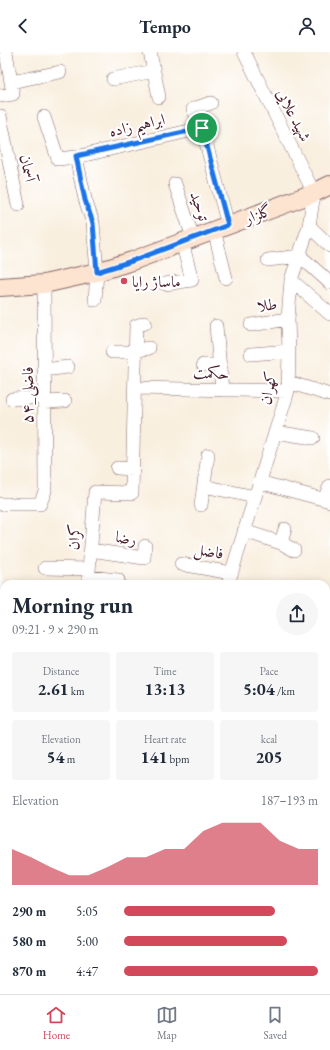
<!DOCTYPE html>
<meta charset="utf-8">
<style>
body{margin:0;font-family:"EB Garamond",Amiri,serif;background:#f6f6f7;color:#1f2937;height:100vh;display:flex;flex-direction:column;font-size:15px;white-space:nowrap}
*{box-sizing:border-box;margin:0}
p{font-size:13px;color:#747a83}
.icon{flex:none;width:22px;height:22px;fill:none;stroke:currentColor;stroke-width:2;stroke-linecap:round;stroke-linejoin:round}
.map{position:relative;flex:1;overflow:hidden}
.details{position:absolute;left:0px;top:528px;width:330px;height:414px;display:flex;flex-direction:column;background:#fff;border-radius:12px 12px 0 0;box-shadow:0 2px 10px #0003}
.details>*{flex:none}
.pin{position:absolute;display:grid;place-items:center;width:34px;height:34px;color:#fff;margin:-17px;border:2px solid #fff;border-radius:50%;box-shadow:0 1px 4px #0007}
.round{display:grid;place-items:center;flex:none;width:42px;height:42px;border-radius:21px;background:#f6f6f7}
.overview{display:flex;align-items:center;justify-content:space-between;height:68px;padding:0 12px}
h1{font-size:22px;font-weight:700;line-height:30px}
.stats{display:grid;grid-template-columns:repeat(3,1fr);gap:6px;height:68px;padding:4px 12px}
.stats div{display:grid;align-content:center;border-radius:4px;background:#f6f6f7;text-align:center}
.stats b{font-size:17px;font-weight:700}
.stats small{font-size:11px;font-weight:400}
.stats p{font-size:11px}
.chart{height:112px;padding:8px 12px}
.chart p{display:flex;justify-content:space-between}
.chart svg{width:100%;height:72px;margin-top:4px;fill:#d1495b;opacity:.7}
ul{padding:0 12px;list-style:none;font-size:13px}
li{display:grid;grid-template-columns:64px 48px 1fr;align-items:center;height:30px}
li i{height:10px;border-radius:5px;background:#d1495b}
header{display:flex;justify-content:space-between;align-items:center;height:52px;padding:0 12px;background:#fff;font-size:18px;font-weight:700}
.dock{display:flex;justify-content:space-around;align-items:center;height:56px;border-top:1px solid #e0e1e3;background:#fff;font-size:11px;color:#747a83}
.dock a{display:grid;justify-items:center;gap:2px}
.dock .selected{color:#d1495b}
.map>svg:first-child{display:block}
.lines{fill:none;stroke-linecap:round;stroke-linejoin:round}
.street-casing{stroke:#87686a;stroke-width:14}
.secondary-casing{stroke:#87686a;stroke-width:20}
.street{stroke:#fff;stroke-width:13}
.secondary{stroke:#fde4d1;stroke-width:18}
.route-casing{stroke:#fff;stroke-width:8}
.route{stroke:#1a73e8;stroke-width:5}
.poi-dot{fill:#d1495b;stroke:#fff;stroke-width:1.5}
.labels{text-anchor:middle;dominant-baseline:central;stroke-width:4;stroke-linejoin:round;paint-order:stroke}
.street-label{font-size:16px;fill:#4a1f2b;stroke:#fff}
.poi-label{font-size:16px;fill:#4a1f2b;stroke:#fff;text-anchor:start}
</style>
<header><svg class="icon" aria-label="back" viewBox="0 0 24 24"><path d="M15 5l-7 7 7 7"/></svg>Tempo<svg class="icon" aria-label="person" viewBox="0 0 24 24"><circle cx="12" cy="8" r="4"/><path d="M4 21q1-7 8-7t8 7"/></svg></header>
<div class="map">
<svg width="330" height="942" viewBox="0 0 330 942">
<rect width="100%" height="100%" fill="#fff"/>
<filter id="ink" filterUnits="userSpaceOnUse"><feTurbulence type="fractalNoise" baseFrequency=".025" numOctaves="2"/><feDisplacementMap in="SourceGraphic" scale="8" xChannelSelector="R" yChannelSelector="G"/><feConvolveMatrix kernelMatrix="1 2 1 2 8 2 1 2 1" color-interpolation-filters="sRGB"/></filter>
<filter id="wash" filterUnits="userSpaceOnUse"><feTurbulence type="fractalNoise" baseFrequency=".012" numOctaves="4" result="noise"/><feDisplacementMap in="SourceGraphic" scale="16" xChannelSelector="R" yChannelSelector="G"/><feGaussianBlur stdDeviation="0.9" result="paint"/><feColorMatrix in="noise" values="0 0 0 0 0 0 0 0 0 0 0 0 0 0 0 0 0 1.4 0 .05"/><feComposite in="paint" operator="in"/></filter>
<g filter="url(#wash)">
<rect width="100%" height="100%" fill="#f9efdf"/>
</g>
<g filter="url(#ink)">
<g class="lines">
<defs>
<path id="street" d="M150,0L159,45
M113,27L154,19
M11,30L60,20
M0,44L13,42L6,0
M0,64L18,153
M44,65L58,107L76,105
M202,76L193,57L211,51
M175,132L193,186
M309,174L330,194
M214,178L226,226
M268,208L300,204L330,231
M291,228L330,262
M165,232L192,228L182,190
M95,248L97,220L93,171L85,147L76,105L202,76L228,173
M251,273L288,267
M216,274L222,338
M112,300H128L149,296
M251,302L289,299
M203,313H220
M44,318L68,315
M288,330L330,343
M134,336L288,339
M12,347L44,345
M44,350L65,349
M275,380L313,386
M117,416L133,417
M259,430L330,449
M204,434L255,445
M324,447L330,434
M0,452H40L45,439L44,232
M201,453L208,403
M244,479L281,491L294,498
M281,491L285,477
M91,498L144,506L145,494
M181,512L231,521
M45,516L89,517
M89,525L118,528
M88,532L95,440L132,441L136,274L145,271
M228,532L288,339L289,299L288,267L291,228L309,174L314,141L244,0
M326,566H330
M0,626L4,624
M326,696L330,695
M326,738L330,746
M0,755L4,787
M330,776C326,791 326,805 330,820
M326,833L330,832
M326,893L330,892
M23,938V942
M173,938L174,942
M197,942L225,938"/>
<path id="secondary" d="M0,235L44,232L97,220L132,209L314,141L330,133"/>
</defs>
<use href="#street" class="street-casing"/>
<use href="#secondary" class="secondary-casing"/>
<use href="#street" class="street"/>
<use href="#secondary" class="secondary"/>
</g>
</g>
<g class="lines" filter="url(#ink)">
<defs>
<path id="route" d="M202,76L228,173L132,209L97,220L93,171L85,148L76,104Z"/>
</defs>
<use href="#route" class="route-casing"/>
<use href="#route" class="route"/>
</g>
<circle class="poi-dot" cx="124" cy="229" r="4"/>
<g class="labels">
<g class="street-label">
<text transform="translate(294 63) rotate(63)">شهید علایی</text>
<text transform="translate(137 73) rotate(-13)">ابراهیم زاده</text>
<text transform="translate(28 116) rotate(78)">آسمان</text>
<text transform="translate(200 154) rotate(71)">توحید</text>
<text transform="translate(258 162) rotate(-20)">گلزار</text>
<text transform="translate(267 253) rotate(-8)">طلا</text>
<text transform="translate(211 321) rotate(2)">حکمت</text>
<text transform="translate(268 336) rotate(-80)">کهران</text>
<text transform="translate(27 343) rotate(-90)">۵۴_فاضلی</text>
<text transform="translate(74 485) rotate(-86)">کران</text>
<text transform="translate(126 486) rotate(9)">رضا</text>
<text transform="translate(209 499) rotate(10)">فاضل</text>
</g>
<g class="poi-label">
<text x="132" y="229">ماساژ رایا</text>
</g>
</g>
</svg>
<div class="pin" style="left:202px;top:76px;background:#1e9e55"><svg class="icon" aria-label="arrive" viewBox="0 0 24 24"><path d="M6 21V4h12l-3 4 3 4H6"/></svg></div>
<section class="details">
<div class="overview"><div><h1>Morning run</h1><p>09:21 · 9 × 290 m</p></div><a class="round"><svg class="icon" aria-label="share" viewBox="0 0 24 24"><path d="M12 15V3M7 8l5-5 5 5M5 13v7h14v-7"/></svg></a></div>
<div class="stats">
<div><p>Distance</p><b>2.61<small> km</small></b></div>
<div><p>Time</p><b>13:13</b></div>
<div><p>Pace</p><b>5:04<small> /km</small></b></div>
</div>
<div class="stats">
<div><p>Elevation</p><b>54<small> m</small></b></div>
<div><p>Heart rate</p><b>141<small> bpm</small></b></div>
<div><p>kcal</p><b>205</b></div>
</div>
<div class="chart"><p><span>Elevation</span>187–193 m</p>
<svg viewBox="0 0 160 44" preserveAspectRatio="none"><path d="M0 44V22L10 27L20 33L30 38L40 38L50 33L60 27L70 27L80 22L90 22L100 11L110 6L120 6L130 6L140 17L150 22L160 22V44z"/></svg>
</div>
<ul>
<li><b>290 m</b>5:05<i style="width:78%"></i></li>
<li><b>580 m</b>5:00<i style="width:84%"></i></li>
<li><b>870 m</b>4:47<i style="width:100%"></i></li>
</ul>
</section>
</div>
<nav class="dock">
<a class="selected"><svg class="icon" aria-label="home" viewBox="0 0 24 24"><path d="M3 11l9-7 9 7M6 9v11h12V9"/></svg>Home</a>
<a><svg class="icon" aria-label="map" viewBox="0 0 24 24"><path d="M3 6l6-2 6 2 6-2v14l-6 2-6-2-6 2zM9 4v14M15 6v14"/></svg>Map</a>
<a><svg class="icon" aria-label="saved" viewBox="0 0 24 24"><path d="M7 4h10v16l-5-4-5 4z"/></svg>Saved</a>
</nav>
